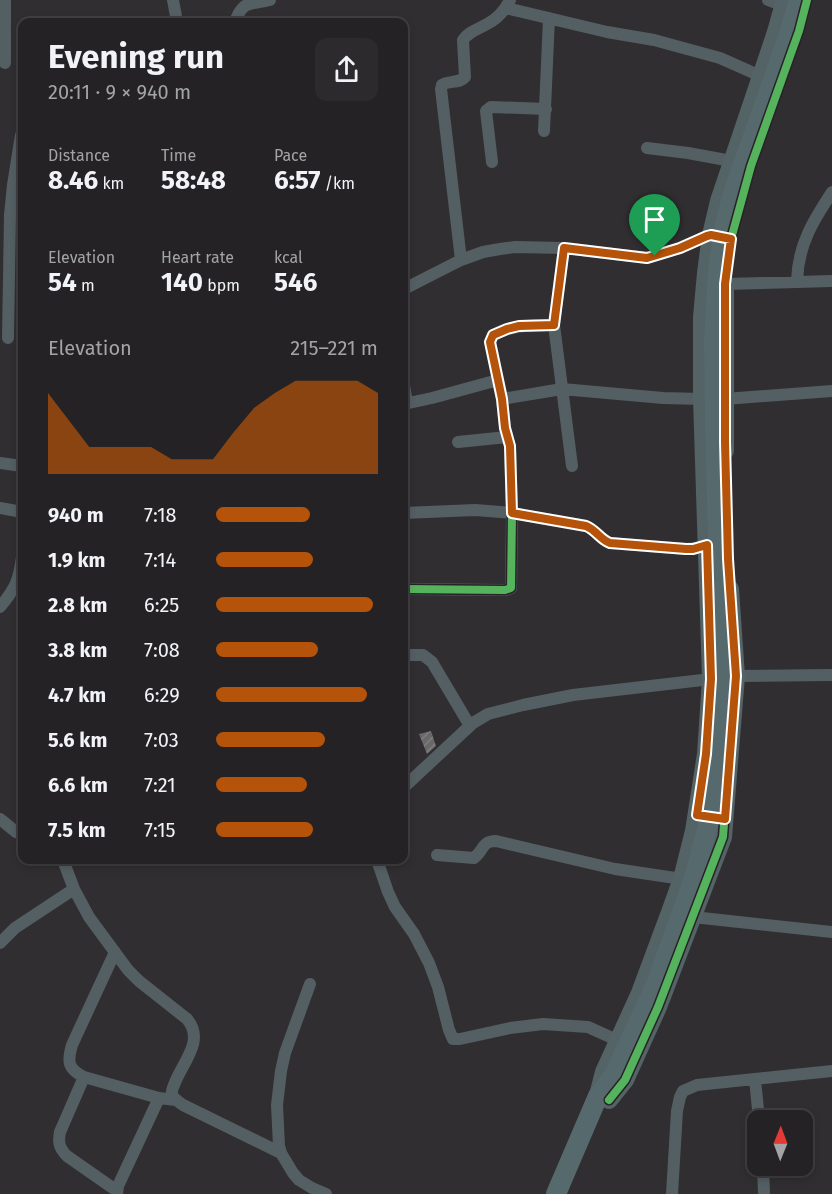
<!DOCTYPE html>
<meta charset="utf-8">
<style>
body{margin:0;font-family:"Fira Sans",sans-serif;background:#2c2a2c;color:#f1f3f6;height:100vh;display:flex;flex-direction:column;font-size:22px;white-space:nowrap}
*{box-sizing:border-box;margin:0}
p{font-size:20px;color:#a3a4a6}
.icon{flex:none;width:33px;height:33px;fill:none;stroke:currentColor;stroke-width:2;stroke-linecap:round;stroke-linejoin:round}
.map{position:relative;flex:1;overflow:hidden}
.drawer{position:absolute;left:18px;top:18px;width:390px;height:846px;display:flex;flex-direction:column;background:#242224;border-radius:12px;box-shadow:0 3px 9px #0003,0 0 0 2px #413f41}
.drawer>*{flex:none}
.needle{width:39px;rotate:1deg}
.controls{position:absolute;left:747px;top:1110px;display:grid;gap:12px}
.controls a{display:grid;place-items:center;width:66px;height:66px;border-radius:12px;background:#242224;box-shadow:0 3px 9px #0003,0 0 0 2px #413f41;font-size:30px}
.pin{position:absolute;display:grid;place-items:center;width:51px;height:51px;color:#fff;margin:-62px -26px;border-radius:50% 50% 50% 0;rotate:-45deg;box-shadow:0 0 6px #0007}
.pin .icon{rotate:45deg}
.round{display:grid;place-items:center;flex:none;width:63px;height:63px;border-radius:12px;background:#2c2a2c}
.head{display:flex;align-items:center;justify-content:space-between;height:102px;padding:0 30px}
h1{font-size:33px;font-weight:700;line-height:45px}
.figures{display:grid;grid-template-columns:repeat(3,1fr);gap:9px;height:102px;padding:6px 30px}
.figures div{display:grid;align-content:center}
.figures b{font-size:26px;font-weight:700}
.figures small{font-size:16px;font-weight:400}
.figures p{font-size:16px}
.chart{height:168px;padding:12px 30px}
.chart p{display:flex;justify-content:space-between}
.chart svg{width:100%;height:108px;margin-top:6px;fill:#b45309;opacity:.7}
ul{padding:0 30px;list-style:none;font-size:20px}
li{display:grid;grid-template-columns:96px 72px 1fr;align-items:center;height:45px}
li i{height:15px;border-radius:8px;background:#b45309}
.map>svg:first-child{display:block}
.building{fill:url(#building-hatch)}
.lines{fill:none;stroke-linecap:round;stroke-linejoin:round}
.street{stroke:#545f63;stroke-width:12}
.secondary{stroke:#536366;stroke-width:18}
.primary{stroke:#56696d;stroke-width:20}
.cycleway-casing{stroke:#272327;stroke-width:11}
.cycleway{stroke:#56b35d;stroke-width:8}
.route-casing{stroke:#fff;stroke-width:12}
.route{stroke:#b45309;stroke-width:8}
</style>
<div class="map">
<svg width="832" height="1194" viewBox="0 0 832 1194">
<defs>
<pattern id="building-hatch" width="6" height="6" patternUnits="userSpaceOnUse" patternTransform="scale(1.5)"><rect width="6" height="6" fill="#6a696a"/><path d="M-1 1l2-2M0 6l6-6M5 7l2-2" fill="none" stroke="#7f7e7f"/></pattern>
</defs>
<rect width="100%" height="100%" fill="#302e30"/>
<path class="building" d="M431,731L436,746L427,754L419,734Z"/>
<g class="lines">
<path class="street" d="M173,0L177,22
M768,0L789,8
M506,8L607,32L654,40L720,58L765,78
M235,22C243,0 249,5 270,0
M5,63V0
M544,131L549,18
M647,148L688,153L737,162
M492,162L486,111L491,107L546,109
M564,248L554,325L572,466
M461,260L441,89L442,85C449,80 459,84 465,77L463,40C469,31 479,29 487,24C497,19 505,10 510,0
M797,281C798,245 813,221 832,192
M725,284L832,281
M404,289L461,260L483,252L500,249L515,247L564,248L647,258L680,248L707,236H715
M8,338L10,215L13,185L21,135
M404,385L407,403
M502,399L562,389L663,398L702,399
M725,399L832,391
M404,404L432,398L498,380
M458,442L507,437
M0,463L22,466
M0,508L22,512
M404,513L475,510L512,513L586,526C596,530 600,539 610,543L686,549L698,548L707,545
M404,589L505,590L511,588L512,513L510,446L505,428L502,399L490,342L493,335C511,325 533,325 554,325
M0,607C15,589 19,581 22,557
M404,655H423L432,662L470,726
M736,676L832,675
M404,787L473,723L488,714L523,705L573,695L711,679
M0,819L16,832L22,834
M437,855L474,858C484,851 481,841 496,841L615,869L682,879
M63,860L74,889L89,917L128,970L139,981L187,1019C206,1041 181,1064 174,1085C173,1088 171,1091 172,1095C174,1099 179,1102 183,1105L281,1153
M377,860L388,892L395,907L414,934L429,963L438,987L449,1030L453,1039H460L510,1028L543,1024L588,1027L619,1041
M693,917L832,932
M0,943L15,928L74,889
M115,952L72,1045C67,1062 68,1069 84,1077L159,1098L176,1100
M310,984L285,1053L281,1071L277,1105L279,1146L281,1153L293,1173L299,1180L312,1188L326,1194
M84,1077L60,1132C58,1142 59,1148 67,1156L117,1191
M755,1079L759,1120
M763,1166L764,1194
M117,1194L118,1186L159,1098
M672,1194L677,1111L680,1097L683,1091L697,1085L832,1071"/>
<path class="secondary" d="M725,451V286
M598,1095L604,1072L640,993L669,915L682,879L694,831L706,754L711,679L702,399V317L706,273L711,235L719,201L776,32L785,0
M609,1100L625,1080L658,1007L723,837L736,676L730,589"/>
<path class="primary" d="M556,1194L598,1096L614,1075L656,984L694,878L708,825L713,795L722,717L725,673L718,537L715,428L714,338L718,269L726,219L734,190L788,37L799,0"/>
<defs>
<path id="cycleway" d="M404,589L505,590L511,588L512,513L510,446L505,428L502,399L490,342L493,335C511,325 533,325 554,325
M609,1100L625,1080L658,1007L723,837L736,676L728,559L725,442V284L731,239L751,166L799,31L807,0"/>
</defs>
<use href="#cycleway" class="cycleway-casing"/>
<use href="#cycleway" class="cycleway"/>
</g>
<g class="lines">
<defs>
<path id="route" d="M711,235L731,239L725,284V442L728,559L736,676L725,819L697,815L706,754L711,679L707,545L693,549H686L610,543C601,540 596,530 586,526L512,513L510,446L505,428L502,399L490,342L493,335L507,329L519,326L554,325L564,248L647,258L680,248L707,236Z"/>
</defs>
<use href="#route" class="route-casing"/>
<use href="#route" class="route"/>
</g>
</svg>
<div class="controls">
<a><svg class="needle" viewBox="-14 -14 28 28"><path d="M0-13l5 13h-10z" fill="#e53935"/><path d="M0 13l5-13h-10z" fill="#a3a4a6"/></svg></a>
</div>
<div class="pin" style="left:655px;top:256px;background:#1e9e55"><svg class="icon" aria-label="arrive" viewBox="0 0 24 24"><path d="M6 21V4h12l-3 4 3 4H6"/></svg></div>
<section class="drawer">
<div class="head"><div><h1>Evening run</h1><p>20:11 · 9 × 940 m</p></div><a class="round"><svg class="icon" aria-label="share" viewBox="0 0 24 24"><path d="M12 15V3M7 8l5-5 5 5M5 13v7h14v-7"/></svg></a></div>
<div class="figures">
<div><p>Distance</p><b>8.46<small> km</small></b></div>
<div><p>Time</p><b>58:48</b></div>
<div><p>Pace</p><b>6:57<small> /km</small></b></div>
</div>
<div class="figures">
<div><p>Elevation</p><b>54<small> m</small></b></div>
<div><p>Heart rate</p><b>140<small> bpm</small></b></div>
<div><p>kcal</p><b>546</b></div>
</div>
<div class="chart"><p><span>Elevation</span>215–221 m</p>
<svg viewBox="0 0 160 44" preserveAspectRatio="none"><path d="M0 44V11L10 22L20 33L30 33L40 33L50 33L60 38L70 38L80 38L90 27L100 17L110 11L120 6L130 6L140 6L150 6L160 11V44z"/></svg>
</div>
<ul>
<li><b>940 m</b>7:18<i style="width:58%"></i></li>
<li><b>1.9 km</b>7:14<i style="width:60%"></i></li>
<li><b>2.8 km</b>6:25<i style="width:97%"></i></li>
<li><b>3.8 km</b>7:08<i style="width:63%"></i></li>
<li><b>4.7 km</b>6:29<i style="width:93%"></i></li>
<li><b>5.6 km</b>7:03<i style="width:67%"></i></li>
<li><b>6.6 km</b>7:21<i style="width:56%"></i></li>
<li><b>7.5 km</b>7:15<i style="width:60%"></i></li>
</ul>
</section>
</div>
